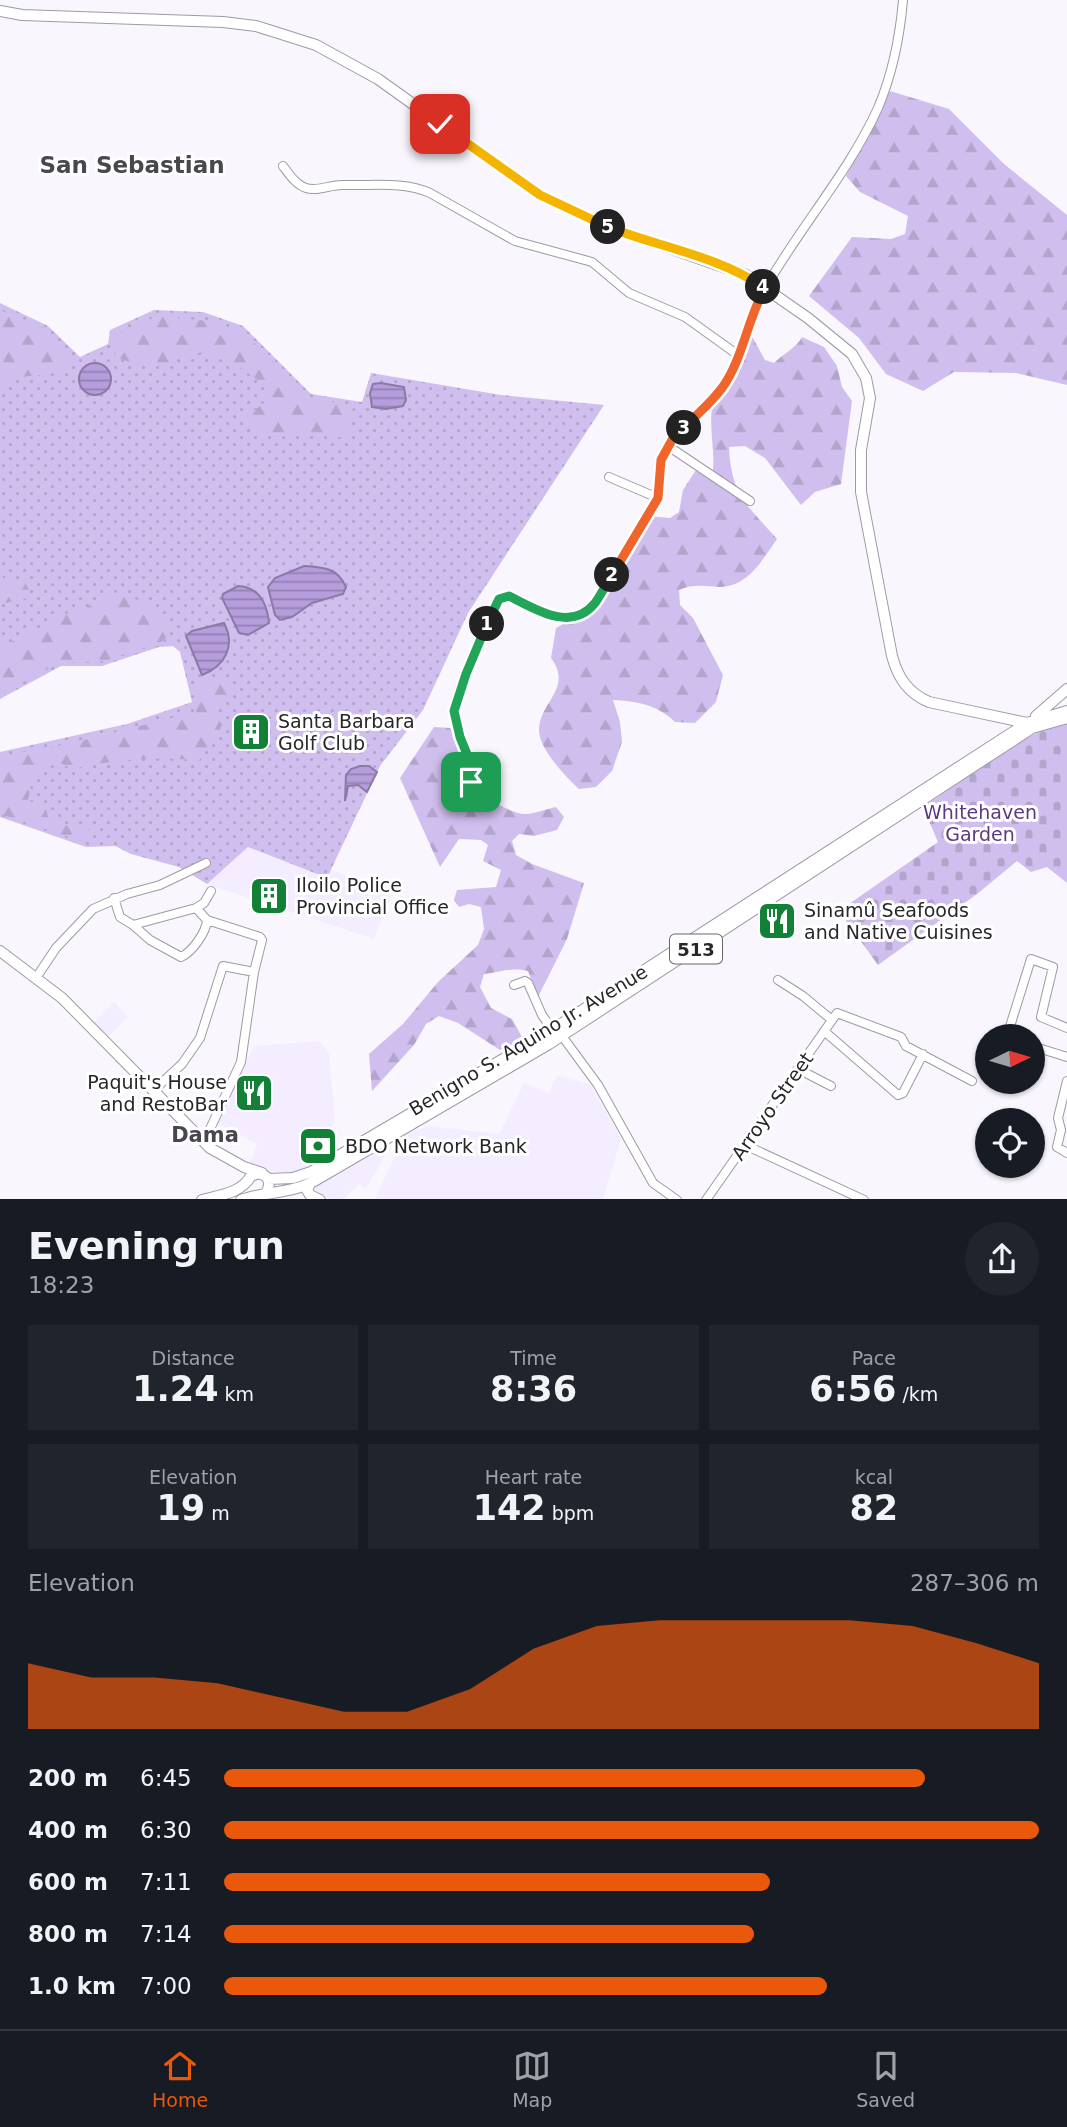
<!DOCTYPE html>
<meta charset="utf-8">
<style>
body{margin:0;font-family:"DejaVu Sans",sans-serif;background:#20242c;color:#f1f3f6;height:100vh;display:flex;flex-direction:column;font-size:26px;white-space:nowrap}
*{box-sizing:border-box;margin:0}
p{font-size:23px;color:#9ea1a6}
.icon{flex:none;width:38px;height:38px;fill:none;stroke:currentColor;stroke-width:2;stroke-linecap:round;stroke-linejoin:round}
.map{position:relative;height:1199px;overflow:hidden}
.sheet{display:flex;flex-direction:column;background:#171b24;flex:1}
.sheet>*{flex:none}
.needle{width:46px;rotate:85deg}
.fabs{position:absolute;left:975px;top:1024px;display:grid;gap:14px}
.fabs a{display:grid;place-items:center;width:70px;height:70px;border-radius:50%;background:#171b24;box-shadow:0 2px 5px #0004;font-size:35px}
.pin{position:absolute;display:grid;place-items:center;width:60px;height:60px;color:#fff;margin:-30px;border-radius:14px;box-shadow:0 4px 10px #0006}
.km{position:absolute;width:35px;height:35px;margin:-18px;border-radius:50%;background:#222;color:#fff;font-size:19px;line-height:35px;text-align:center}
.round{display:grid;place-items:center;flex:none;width:74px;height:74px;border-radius:37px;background:#20242c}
.headline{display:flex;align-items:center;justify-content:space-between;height:119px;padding:0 28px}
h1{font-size:38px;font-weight:600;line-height:52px}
.metrics{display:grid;grid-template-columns:repeat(3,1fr);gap:10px;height:119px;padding:7px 28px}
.metrics div{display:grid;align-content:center;border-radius:0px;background:#20242c;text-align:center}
.metrics b{font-size:35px;font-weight:600}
.metrics small{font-size:19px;font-weight:400}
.metrics p{font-size:19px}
.chart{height:196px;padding:14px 28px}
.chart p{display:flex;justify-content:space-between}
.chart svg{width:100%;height:126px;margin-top:7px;fill:#ea580c;opacity:.7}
ul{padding:0 28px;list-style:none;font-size:23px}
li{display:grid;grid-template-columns:112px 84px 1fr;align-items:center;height:52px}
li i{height:18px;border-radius:9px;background:#ea580c}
.tabs{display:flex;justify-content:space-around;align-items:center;height:98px;border-top:2px solid #363941;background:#171b24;font-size:19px;color:#9ea1a6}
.tabs a{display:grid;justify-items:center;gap:4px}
.tabs .active{color:#ea580c}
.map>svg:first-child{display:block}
.built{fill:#f4edff}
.grass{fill:url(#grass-dots)}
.forest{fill:url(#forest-firs)}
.cemetery{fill:url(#cemetery-stones)}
.water{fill:url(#water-rules);stroke:#8b79a6;stroke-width:2}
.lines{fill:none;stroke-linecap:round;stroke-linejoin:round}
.minor-casing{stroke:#9e9aa4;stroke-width:10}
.major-casing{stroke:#9e9aa4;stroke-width:12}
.minor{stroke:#fff;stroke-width:8}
.major{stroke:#fff;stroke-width:10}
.split-1-casing{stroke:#fff;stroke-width:14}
.split-2-casing{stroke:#fff;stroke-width:14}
.split-3-casing{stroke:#fff;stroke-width:14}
.split-4-casing{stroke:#fff;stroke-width:14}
.split-5-casing{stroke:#fff;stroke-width:14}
.split-6-casing{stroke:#fff;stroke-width:14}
.split-1{stroke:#22a559;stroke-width:9}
.split-2{stroke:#22a559;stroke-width:9}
.split-3{stroke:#f0652b;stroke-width:9}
.split-4{stroke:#f0652b;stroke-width:9}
.split-5{stroke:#f5b400;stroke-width:9}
.split-6{stroke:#f5b400;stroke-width:9}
.labels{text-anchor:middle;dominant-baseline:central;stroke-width:6;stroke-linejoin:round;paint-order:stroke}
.shield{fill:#fff;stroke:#686769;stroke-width:2}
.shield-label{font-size:18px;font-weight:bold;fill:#272629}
.poi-label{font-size:19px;fill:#272629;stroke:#fff;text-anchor:start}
.park-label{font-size:19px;fill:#5b3984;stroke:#fff}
.street-label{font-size:19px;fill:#272629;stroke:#fff}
.neighbourhood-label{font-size:21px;font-weight:bold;fill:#49464e;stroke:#fff}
.quarter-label{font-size:23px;font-weight:bold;fill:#49464e;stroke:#fff}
</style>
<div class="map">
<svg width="1067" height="1200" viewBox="0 0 1067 1200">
<defs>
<pattern id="grass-dots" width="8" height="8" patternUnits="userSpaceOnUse" patternTransform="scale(1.75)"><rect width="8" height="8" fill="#d0bfee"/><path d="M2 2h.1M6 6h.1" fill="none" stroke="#b3a4cc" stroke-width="1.8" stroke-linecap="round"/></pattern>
<pattern id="forest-firs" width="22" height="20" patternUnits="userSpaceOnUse" patternTransform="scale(1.75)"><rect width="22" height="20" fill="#d0bfee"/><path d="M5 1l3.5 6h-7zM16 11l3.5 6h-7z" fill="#b3a4cc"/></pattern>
<pattern id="cemetery-stones" width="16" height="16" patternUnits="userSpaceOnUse" patternTransform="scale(1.75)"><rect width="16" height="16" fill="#d0bfee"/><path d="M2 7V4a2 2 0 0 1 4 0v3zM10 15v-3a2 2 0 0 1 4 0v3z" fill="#b3a4cc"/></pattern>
<pattern id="water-rules" width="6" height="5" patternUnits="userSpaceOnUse" patternTransform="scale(1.75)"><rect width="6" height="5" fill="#b69ddc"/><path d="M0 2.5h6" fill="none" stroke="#9480b2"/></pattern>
</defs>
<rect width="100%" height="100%" fill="#f9f6fe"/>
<path class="built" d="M248,847L325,878L329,869L391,894L374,939L207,884Z
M114,1002L128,1017L106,1039L92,1024Z
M320,1041L329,1054L335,1121L327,1135L328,1142L334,1151L304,1169L291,1172H277L249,1165L257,1144L217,1123L254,1046Z
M557,1076L590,1084L621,1139L603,1199H375L399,1147L408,1134L428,1126L499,1134L524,1083L548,1093Z
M380,1147L385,1156L366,1188L359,1184L344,1199H332L316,1194L314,1191L318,1184Z"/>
<path class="grass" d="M0,303L48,326L80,357L108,344L110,330L154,310L203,312L243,326L311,394L362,402L371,373L501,395L604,405L468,613L423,710L380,766L327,878L248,847L207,884L179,867L131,854L115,846L86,847L0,817V752L127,724L192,702L180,652L173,646L159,647L102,666H61L0,699Z"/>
<path class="forest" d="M890,91L949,109L1004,164L1067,215V385L1016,373L954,372L923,391L886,374L859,338L809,296L852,237L891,239L905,234L908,216L860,192L846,176Z
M0,310L46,328L76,363C58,376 43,374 22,377C14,379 7,382 0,385Z
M157,316L218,322L246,335L309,397L353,407C350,417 352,427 347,437C337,438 328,436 318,435C295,434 257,445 246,417L265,402L266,389C251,372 218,351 195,353C185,353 178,360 169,363C152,367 131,364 116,357L112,345L117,334Z
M747,327L765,360L774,363C783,354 796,348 802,337L824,347L837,366L842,387L852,401L841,484L815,492L801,505L765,458L745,446L729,447C731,495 748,506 777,539C762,560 748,588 718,587C705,586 692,584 679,590L680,605L693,618L723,675L716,702L695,723L675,722C658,705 636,701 613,700L620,722L622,742L612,771L596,787L579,789C566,777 538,748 539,729C541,700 573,688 551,658L556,628L592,608L647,516L670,518L679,512L683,490L696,470H713C715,448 708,425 713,403C720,380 737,350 747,327Z
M0,577L25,582L29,590L28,598L0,604Z
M117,592C133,596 168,614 172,631L161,642L104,661L60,663L0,694V648L72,611L87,607Z
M218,678L234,692L216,708L221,725L219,740C208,744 203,750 199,761C164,755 107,760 72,769L58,762L33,776L28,800L46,809L49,820L80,828L88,824L89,835L87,843L0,814V759L2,756L72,743L196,712V683Z
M434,727L450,728C471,750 474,761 469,790C484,796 509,812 522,814C532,815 546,809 556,807L564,817L557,830L534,836L519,834L512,841L516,855L532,864L584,883L567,939L538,997L528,971C510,967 502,972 484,974L480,987L491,1008L512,1019L523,1039L500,1050L458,1023L439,1016L426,1024L414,1045L372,1091L369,1054L403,1024L438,982L478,945L484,929L481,907L469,904L459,907L454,900L457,890L496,887L501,870L483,861L488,845L481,840L459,839L440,867L400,778Z"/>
<path class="cemetery" d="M1067,723V883L1047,867L1031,872L1017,861L977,894L878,965L839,911L938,842L923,807C954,787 1034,724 1067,723Z"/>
<path class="water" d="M79 379a16 16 0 1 1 32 0a16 16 0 1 1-32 0Z
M381,383L404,387L406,400L403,406L386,409L372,407L370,393L373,384Z
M304,566C323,567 338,568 346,587L343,594L312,603L292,617L280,620L275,615L268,587L275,578Z
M238,586C259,587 267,603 269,623L248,635L239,633L222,598L223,594Z
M224,623C236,646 225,666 202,675L186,636L192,631Z
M360,766H369L377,772L367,792L358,785L348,786L345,801L346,775L351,769Z"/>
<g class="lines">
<defs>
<path id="minor" d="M283,166C289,174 296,185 306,188C317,192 332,184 344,185C373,186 403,181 430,193L515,241L592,262L629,293L685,317L738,355
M668,446L750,501
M609,477L658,498
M471,782C472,755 457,739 454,714C452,695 487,623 497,603L499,599L509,596C534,609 560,629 587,610C597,603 652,513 657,498C664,481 658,464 667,447C680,424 706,410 721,389C742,360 746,323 763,292C798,229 848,174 878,108C892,75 900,35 903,0
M114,898L120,917L133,925L196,908L204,903L211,891
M196,908L207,920L260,937L262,940L254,972L241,1062L204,1142
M133,925L150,940L181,957C192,952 206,933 207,920
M36,978L56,948L93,909L127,894L160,885L206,863
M778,980L803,996L832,1020
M514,985L525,981L528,983L542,1015L552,1029
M824,1031L898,1095L903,1093L923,1054
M562,1036L598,1085L653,1183L677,1200
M1007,1036L1031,959L1053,967L1041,1017L1067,1028
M1032,1046L1067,1057
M798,1069L831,1086
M1067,1081L1058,1118L1061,1130L1057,1147L1067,1153
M155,1089L182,1064L200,1038L223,966L254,972
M745,1145L864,1200
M706,1200L837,1013L901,1037L906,1046L972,1081"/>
<path id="major" d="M0,11L22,15L223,22L256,26L316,45L378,79L540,195L609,227L746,275L808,318L852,354L866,378L870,398L861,450V492L892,656C898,678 908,693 929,702L1027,723L1032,728
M1036,716L1067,689
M0,951L62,998L210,1148L244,1167L262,1173
M268,1179L293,1178L311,1172L544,1035L1027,723L1067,711
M310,1184L307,1190L310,1195L320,1200
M202,1200C221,1195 241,1193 251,1176C264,1169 274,1180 266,1193
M241,1200C266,1191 292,1194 316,1180L549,1044L1032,728L1067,718"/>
</defs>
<use href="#minor" class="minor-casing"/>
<use href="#major" class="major-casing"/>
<use href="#minor" class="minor"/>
<use href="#major" class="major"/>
</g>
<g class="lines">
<defs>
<path id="split-1" d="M471,782V764L460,737L454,711L466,674L487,624"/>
<path id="split-2" d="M487,624L499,599L509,596C535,609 571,633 595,603C601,595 606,584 612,575"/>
<path id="split-3" d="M612,575L658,498L661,460L672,440L684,428"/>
<path id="split-4" d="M684,428C696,415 711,403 722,388C743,359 747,320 765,288L763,287"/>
<path id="split-5" d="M608,227C659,247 718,256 763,287"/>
<path id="split-6" d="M440,124L540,195L608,227"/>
</defs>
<use href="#split-1" class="split-1-casing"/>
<use href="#split-2" class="split-2-casing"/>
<use href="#split-3" class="split-3-casing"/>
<use href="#split-4" class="split-4-casing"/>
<use href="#split-5" class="split-5-casing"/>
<use href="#split-6" class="split-6-casing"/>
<use href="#split-1" class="split-1"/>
<use href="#split-2" class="split-2"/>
<use href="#split-3" class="split-3"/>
<use href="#split-4" class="split-4"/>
<use href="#split-5" class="split-5"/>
<use href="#split-6" class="split-6"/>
</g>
<defs>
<symbol id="building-square" viewBox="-11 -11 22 22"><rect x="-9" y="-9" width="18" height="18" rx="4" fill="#128037" stroke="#fff"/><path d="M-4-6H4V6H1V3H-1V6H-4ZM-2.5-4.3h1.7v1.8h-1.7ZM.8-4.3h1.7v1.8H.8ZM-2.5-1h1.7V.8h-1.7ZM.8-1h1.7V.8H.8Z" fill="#fff"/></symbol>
<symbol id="restaurant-square" viewBox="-11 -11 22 22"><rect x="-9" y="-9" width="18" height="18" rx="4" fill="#128037" stroke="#fff"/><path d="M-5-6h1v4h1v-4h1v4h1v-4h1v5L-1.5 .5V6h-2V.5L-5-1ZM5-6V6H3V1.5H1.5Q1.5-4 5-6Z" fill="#fff"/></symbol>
<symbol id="bank-square" viewBox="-11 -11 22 22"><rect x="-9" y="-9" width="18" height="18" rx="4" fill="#128037" stroke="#fff"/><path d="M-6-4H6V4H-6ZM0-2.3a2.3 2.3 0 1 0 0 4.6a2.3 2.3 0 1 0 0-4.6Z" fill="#fff"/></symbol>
</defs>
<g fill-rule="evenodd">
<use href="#building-square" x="229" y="710" width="44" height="44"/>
<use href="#building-square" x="247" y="874" width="44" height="44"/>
<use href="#restaurant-square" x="755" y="899" width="44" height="44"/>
<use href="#restaurant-square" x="232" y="1071" width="44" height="44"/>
<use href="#bank-square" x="296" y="1124" width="44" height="44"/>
</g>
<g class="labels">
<rect class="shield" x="670" y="934.5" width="52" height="29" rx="5"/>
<g class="shield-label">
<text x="696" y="949">513</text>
</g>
<g class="poi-label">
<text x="278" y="721">Santa Barbara<tspan x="278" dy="22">Golf Club</tspan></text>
<text x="296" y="885">Iloilo Police<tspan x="296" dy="22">Provincial Office</tspan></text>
<text x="804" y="910">Sinamû Seafoods<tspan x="804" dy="22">and Native Cuisines</tspan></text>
<text x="227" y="1082" text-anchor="end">Paquit's House<tspan x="227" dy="22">and RestoBar</tspan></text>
<text x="345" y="1146">BDO Network Bank</text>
</g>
<g class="park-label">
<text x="980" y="812">Whitehaven<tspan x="980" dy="22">Garden</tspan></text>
</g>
<g class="street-label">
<text transform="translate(528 1040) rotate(-31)">Benigno S. Aquino Jr. Avenue</text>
<text transform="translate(772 1106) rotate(-55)">Arroyo Street</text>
</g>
<g class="neighbourhood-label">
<text x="205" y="1135">Dama</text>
</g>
<g class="quarter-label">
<text x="132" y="165">San Sebastian</text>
</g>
</g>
</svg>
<div class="fabs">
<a><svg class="needle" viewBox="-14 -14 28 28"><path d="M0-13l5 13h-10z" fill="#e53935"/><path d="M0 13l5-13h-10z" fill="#9ea1a6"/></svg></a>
<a><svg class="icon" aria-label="locate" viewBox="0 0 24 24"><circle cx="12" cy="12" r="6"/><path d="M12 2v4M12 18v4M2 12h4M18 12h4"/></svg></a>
</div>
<div class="pin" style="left:471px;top:782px;background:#1e9e55"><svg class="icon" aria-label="arrive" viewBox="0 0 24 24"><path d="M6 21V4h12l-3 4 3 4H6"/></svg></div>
<div class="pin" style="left:440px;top:124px;background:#d93025"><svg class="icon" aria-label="check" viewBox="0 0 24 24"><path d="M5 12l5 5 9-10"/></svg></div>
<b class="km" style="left:487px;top:624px">1</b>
<b class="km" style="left:612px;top:575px">2</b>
<b class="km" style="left:684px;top:428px">3</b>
<b class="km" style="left:763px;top:287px">4</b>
<b class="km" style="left:608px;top:227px">5</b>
</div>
<section class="sheet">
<div class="headline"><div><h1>Evening run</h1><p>18:23</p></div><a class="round"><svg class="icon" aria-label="share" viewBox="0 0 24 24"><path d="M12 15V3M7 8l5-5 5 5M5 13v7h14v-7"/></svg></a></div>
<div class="metrics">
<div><p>Distance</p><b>1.24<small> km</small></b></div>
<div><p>Time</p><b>8:36</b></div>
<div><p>Pace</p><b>6:56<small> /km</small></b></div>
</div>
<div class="metrics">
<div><p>Elevation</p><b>19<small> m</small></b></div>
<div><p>Heart rate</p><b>142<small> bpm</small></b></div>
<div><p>kcal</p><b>82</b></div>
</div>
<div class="chart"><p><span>Elevation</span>287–306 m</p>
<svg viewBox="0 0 160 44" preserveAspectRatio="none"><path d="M0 44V21L10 26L20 26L30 28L40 33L50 38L60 38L70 30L80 16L90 8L100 6L110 6L120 6L130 6L140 8L150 14L160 21V44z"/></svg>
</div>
<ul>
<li><b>200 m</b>6:45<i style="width:86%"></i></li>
<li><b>400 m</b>6:30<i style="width:100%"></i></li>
<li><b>600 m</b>7:11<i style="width:67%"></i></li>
<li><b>800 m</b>7:14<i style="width:65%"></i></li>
<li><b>1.0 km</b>7:00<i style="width:74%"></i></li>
</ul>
</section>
<nav class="tabs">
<a class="active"><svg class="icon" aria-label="home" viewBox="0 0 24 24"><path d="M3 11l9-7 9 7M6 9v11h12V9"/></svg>Home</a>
<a><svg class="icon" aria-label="map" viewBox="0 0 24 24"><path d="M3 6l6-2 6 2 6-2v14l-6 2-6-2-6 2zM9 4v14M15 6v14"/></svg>Map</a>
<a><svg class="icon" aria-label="saved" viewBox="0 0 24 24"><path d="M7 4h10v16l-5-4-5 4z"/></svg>Saved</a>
</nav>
